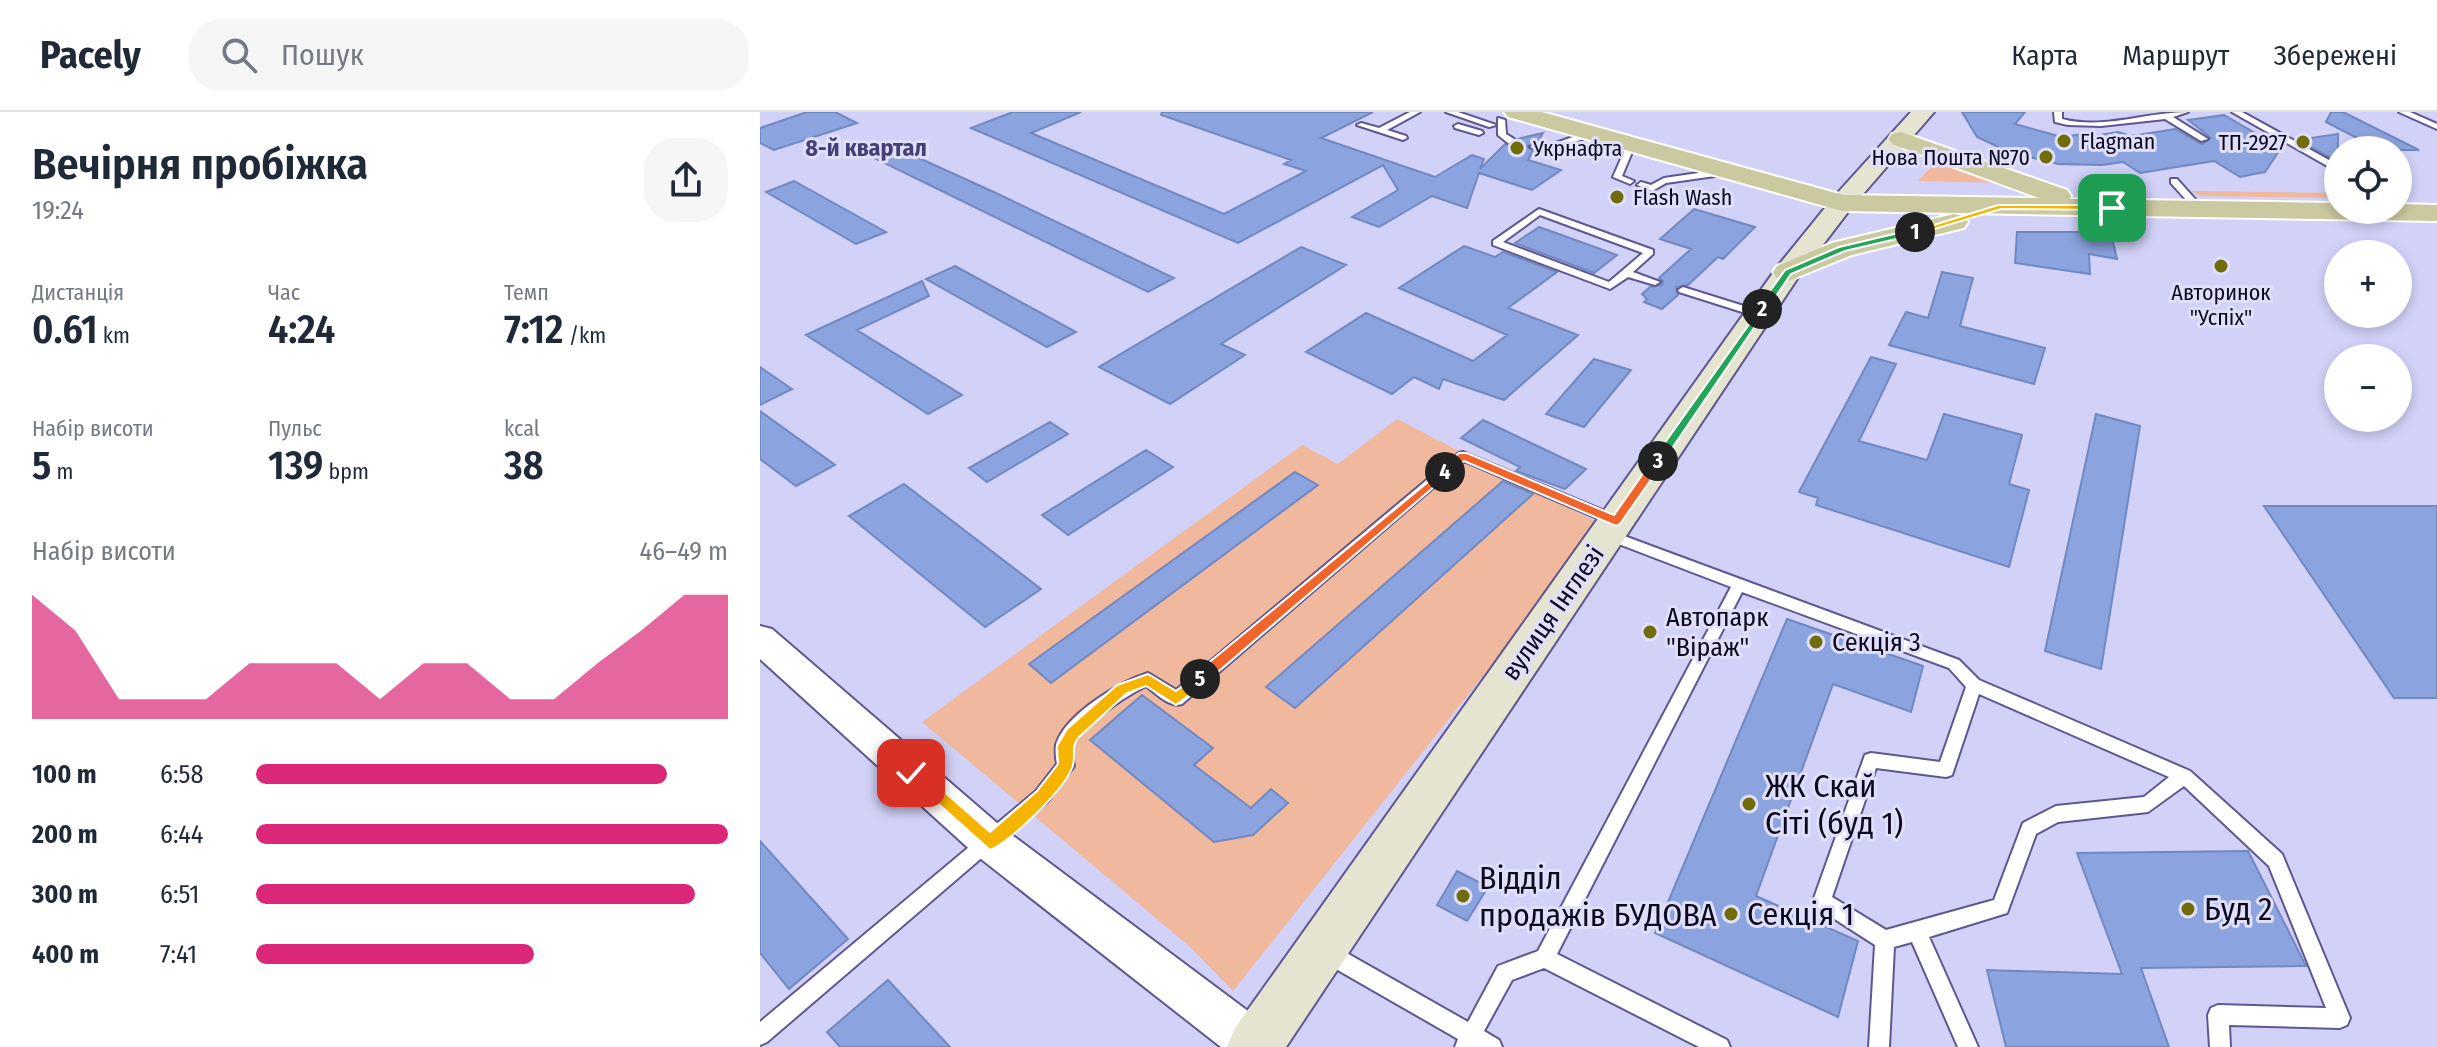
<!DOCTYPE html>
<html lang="uk">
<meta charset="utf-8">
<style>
body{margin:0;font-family:"Fira Sans Condensed",sans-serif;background:#f6f6f7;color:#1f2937;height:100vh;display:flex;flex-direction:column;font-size:30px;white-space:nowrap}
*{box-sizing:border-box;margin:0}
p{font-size:26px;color:#747a83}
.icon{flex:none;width:44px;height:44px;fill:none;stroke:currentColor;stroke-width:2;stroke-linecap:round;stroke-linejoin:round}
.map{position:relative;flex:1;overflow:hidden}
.drawer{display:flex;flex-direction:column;background:#fff;width:760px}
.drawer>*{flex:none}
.fabs{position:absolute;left:1564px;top:24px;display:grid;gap:16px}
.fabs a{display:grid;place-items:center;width:88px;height:88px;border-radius:50%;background:#fff;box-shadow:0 4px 12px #0003;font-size:40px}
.pin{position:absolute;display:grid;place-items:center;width:68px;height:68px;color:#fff;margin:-34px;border-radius:16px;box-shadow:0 4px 12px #0006}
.km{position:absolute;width:40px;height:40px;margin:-20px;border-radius:50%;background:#222;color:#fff;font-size:22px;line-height:40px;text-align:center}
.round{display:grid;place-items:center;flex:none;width:84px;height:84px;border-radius:32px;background:#f6f6f7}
.headline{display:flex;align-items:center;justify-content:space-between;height:136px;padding:0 32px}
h1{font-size:44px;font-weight:600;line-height:60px}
.stats{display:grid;grid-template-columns:repeat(3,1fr);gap:12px;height:136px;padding:8px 32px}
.stats div{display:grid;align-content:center}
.stats b{font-size:40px;font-weight:600}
.stats small{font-size:22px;font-weight:400}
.stats p{font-size:22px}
.chart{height:224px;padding:16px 32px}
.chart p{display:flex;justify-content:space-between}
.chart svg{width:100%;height:144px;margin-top:8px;fill:#db2777;opacity:.7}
ul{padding:0 32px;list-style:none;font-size:26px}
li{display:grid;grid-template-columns:128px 96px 1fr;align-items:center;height:60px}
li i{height:20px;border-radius:10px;background:#db2777}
header{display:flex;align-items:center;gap:48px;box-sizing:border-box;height:112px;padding:0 40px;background:#fff;border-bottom:2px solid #e0e1e3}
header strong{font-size:38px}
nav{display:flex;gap:44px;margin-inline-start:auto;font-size:28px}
.search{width:560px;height:72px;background:#f6f6f7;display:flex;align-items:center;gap:20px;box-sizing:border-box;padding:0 28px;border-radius:32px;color:#747a83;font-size:30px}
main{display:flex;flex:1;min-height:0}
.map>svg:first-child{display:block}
.green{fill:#f0b89d}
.building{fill:#8ba3de;stroke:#7288c1;stroke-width:2}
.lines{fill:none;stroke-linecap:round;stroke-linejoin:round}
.service-casing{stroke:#5e5891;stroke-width:4}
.tertiary-casing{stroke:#5e5891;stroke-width:4}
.secondary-casing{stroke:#5e5891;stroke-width:4}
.primary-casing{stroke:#fff;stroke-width:4}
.service{fill:#fff;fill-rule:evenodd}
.tertiary{fill:#fff;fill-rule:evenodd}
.secondary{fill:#e5e4d0;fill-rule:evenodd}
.primary{fill:#cac9a0;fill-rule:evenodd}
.split-1{fill:#f5b400;stroke:#fff;stroke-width:2}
.split-2{fill:#22a559;stroke:#fff;stroke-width:2}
.split-3{fill:#22a559;stroke:#fff;stroke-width:2}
.split-4{fill:#f0652b;stroke:#fff;stroke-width:2}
.split-5{fill:#f0652b;stroke:#fff;stroke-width:2}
.split-6{fill:#f5b400;stroke:#fff;stroke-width:2}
.poi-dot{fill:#706c0a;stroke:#e0dffa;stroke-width:3}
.labels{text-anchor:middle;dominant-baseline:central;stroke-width:6;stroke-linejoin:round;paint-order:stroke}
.far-poi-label{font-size:22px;fill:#0c091f;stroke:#e0dffa;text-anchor:start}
.far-neighbourhood-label{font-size:24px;font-weight:bold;fill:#453f76;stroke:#e0dffa}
.street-label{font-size:26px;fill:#0c091f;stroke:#e0dffa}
.poi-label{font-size:26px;fill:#0c091f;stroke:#e0dffa;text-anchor:start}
.near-poi-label{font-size:32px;fill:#0c091f;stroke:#e0dffa;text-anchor:start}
</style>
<header>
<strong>Pacely</strong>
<div class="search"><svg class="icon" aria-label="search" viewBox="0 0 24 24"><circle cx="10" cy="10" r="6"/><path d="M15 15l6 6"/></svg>Пошук</div>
<nav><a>Карта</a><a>Маршрут</a><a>Збережені</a></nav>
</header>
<main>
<section class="drawer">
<div class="headline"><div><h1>Вечірня пробіжка</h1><p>19:24</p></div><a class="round"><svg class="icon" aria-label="share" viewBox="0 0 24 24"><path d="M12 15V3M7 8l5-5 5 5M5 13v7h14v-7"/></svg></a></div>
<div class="stats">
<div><p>Дистанція</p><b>0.61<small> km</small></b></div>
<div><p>Час</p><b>4:24</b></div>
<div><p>Темп</p><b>7:12<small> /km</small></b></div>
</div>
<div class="stats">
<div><p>Набір висоти</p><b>5<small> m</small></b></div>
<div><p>Пульс</p><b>139<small> bpm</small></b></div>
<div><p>kcal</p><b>38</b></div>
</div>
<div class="chart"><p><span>Набір висоти</span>46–49 m</p>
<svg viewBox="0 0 160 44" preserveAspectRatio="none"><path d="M0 44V6L10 17L20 38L30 38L40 38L50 27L60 27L70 27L80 38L90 27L100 27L110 38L120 38L130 27L140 17L150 6L160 6V44z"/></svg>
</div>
<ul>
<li><b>100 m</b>6:58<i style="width:87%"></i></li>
<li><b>200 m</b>6:44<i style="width:100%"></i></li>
<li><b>300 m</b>6:51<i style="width:93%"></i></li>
<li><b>400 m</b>7:41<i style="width:59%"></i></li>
</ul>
</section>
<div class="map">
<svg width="1677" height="935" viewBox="0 0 1677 935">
<rect width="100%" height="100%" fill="#d2d1f8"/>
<path class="green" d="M1177,49L1239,71L1158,69Z
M1431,79L1578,81V86L1440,84Z
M637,307L843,413L473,879L429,834L162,610L542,333L578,352Z"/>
<path class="building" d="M47,0H75L97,11L14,38L0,31V16Z
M253,0H321L271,21L464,102L546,59L524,52L531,48L401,3L402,0H613L561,26L675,65L712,43L724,47L720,57L745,32L754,34L757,27L783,21L778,30L767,34L773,39L768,48L801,58L772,78L719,61L707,96L672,84L619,115L592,105L638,78L623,53L478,131L211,16Z
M1202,0H1265L1255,12L1302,25L1322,22L1327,25L1358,20L1371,24L1415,17L1442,32L1451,26L1428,8L1464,3L1521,36L1505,60L1494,62L1480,65L1454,49L1380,61L1363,50L1342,53L1298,52L1249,40L1217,25Z
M1571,0H1583L1659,38H1620L1566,10Z
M1578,22V50L1538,28Z
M139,37L236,81L414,166L388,180L114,46Z
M34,69L126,120L96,132L6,80Z
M934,97L995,115L963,147L958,145L928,173L916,175L918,183L902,197L884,190L887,187L882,182L890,175L902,173L903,169L899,166L931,137L900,127Z
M779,115L796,121L857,143L834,161L755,131Z
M1257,120H1344L1352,126L1357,147L1329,142L1330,162L1255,151Z
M704,134L735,145L743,140L797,160L748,196L818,223L744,288L683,267L679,277L654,265L632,282L546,240L606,201L713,249L747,223L639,176Z
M541,135L586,153L461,232L485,243L410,292L339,255Z
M195,154L316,220L287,235L166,167Z
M1182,160L1213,166L1200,214L1285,236L1274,272L1129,233L1146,200L1168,206Z
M162,169L169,184L97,218L202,283L168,302L46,223Z
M1111,245L1136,252L1099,329L1167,348L1184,302L1262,323L1249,372L1269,378L1249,455L1056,393L1058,386L1039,380Z
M834,247L871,258L824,315L786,302Z
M0,255L32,277L0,293Z
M0,299L75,353L36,374L0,347Z
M1336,302L1380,314L1341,557L1285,539Z
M723,308L769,330L826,357L805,377L756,359L760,355L701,326Z
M290,310L308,322L227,370L209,356Z
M386,338L413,355L308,423L282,403Z
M535,360L558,373L291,571L269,552Z
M743,369L773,382L535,596L506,575Z
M144,372L281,477L225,515L89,404Z
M1504,394H1677V586H1634Z
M1027,507L1163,554L1151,600L1073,572L996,784L1098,829L1078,905L895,821Z
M382,583L453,636L434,653L491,696L511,677L528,691L493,723L454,730L330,628Z
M0,729L88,827L29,877L0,841Z
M1488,739L1546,854L1381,856L1409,935H1246L1227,858L1362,862L1317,741Z
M697,759L728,775L707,809L677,793Z
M128,868L190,935H80L67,920Z"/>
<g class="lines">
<defs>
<path id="service" d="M650,0H660L627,18L646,24L647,26L643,28L597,13L601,11L619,16Z
M686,0H698L736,13L729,15Z
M1294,0H1302V7C1344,18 1386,0 1428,0L1413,5L1448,27L1441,29L1405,7L1341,14L1308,13L1295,10Z
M1472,0H1482L1578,53V60Z
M1639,0H1650L1677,12V17Z
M738,6L745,8L746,22L754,27V31H748L738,23Z
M698,12L722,19L723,21L719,23L695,16L694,14Z
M830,19L834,21L833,23C814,30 789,43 770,35L774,33L793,32Z
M868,31L875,33L862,64L874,69L870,72L853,65Z
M966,57L969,58V62L906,71L892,79L877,73L881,70L891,73L904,66Z
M1411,67H1417L1443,96V100H1437L1411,71Z
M779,97L893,138V142L873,160L900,170L895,173L868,165L850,177L733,133V129ZM780,103L883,141L849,170L743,130Z
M923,175L1003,200L1004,202L999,205L995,204L919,180L918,178Z
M703,340L861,406L863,409L856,414L851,412L704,349L422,592C409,596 396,581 386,574C368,583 317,615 312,635C311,640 313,648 314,654L288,689L7,930L0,933V910L276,679L297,652C296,646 295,639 296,633C305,602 360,570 388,561L416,578L699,341Z
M848,418L1199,548L1219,568L1430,659L1522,742L1590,906L1587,913L1580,916L1469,913L1470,935H1450L1448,903L1451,896L1458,893L1566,896L1509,754L1424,674L1388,700L1298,710L1276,722L1247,801L1169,825L1218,935H1198L1152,830L1134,835L1129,935H1109L1115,833L1056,795L1053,789L1105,643L1111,641L1180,650L1206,575L1189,556L982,480L797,842L967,928L970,935H939L784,856L752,868L724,919L739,928L742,935H695L698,927L562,849L560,842L562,835L569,833L576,835L708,910L738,854L778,839L971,475L843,426L841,423ZM1219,582L1409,665L1384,685L1296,694L1263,711L1234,788L1126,818L1072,785L1116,656L1186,665L1192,663Z"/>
<path id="tertiary" d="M0,514L12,517L244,717L512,917L518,935H461L216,743L0,547Z"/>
<path id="secondary" d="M1151,0H1174L1091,96L1039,164L526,935H467L475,916L1018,154L1073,86Z"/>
<path id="primary" d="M744,0H782L1083,83L1279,86L1132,32L1129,27L1132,22L1141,20L1307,78L1311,84L1310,87L1578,91V98H1638V92L1677,93V109L1082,99L748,5Z
M1194,102L1204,104L1208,110L1204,116L1092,143L1028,169L1017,166L1013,160L1017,154L1072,131Z"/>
</defs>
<use href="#service" class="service-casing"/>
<use href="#tertiary" class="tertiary-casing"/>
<use href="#secondary" class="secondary-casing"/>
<use href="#primary" class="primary-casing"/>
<use href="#service" class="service"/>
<use href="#tertiary" class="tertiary"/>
<use href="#secondary" class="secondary"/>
<use href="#primary" class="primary"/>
</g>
<path class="split-1" d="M1238,93H1352L1357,96L1352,98L1241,97L1158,122L1151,120Z"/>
<path class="split-2" d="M1155,117L1158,122L1085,139L1031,162L1006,199L997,197L1025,158L1079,135Z"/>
<path class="split-3" d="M1002,194L1007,197L902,351H894V346Z"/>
<path class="split-4" d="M699,341H707L854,403L894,346L904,349L860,412L856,414L704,349L689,362H681V357Z"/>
<path class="split-5" d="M685,356L691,360L689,362L445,571H435V562Z"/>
<path class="split-6" d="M440,561L447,567L445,571L416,593L386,574L367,581L318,626C310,637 317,645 312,656C304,678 251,729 230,738L144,661L151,654L157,656L230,720L277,679L298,652L297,634L307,617L357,573L388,562L416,579Z"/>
<g class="poi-dot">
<circle cx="1304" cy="29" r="8"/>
<circle cx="1543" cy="30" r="8"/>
<circle cx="757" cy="36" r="8"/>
<circle cx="1286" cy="45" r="8"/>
<circle cx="857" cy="85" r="8"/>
<circle cx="1461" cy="154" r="8"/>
<circle cx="890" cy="520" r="8"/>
<circle cx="1056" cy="530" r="8"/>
<circle cx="989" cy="692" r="8"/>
<circle cx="703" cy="784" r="8"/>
<circle cx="1428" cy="797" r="8"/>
<circle cx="971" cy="802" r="8"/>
</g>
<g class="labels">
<g class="far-poi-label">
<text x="1320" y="29">Flagman</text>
<text x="1527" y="30" text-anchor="end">ТП-2927</text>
<text x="773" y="36">Укрнафта</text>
<text x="1270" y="45" text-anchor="end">Нова Пошта №70</text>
<text x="873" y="85">Flash Wash</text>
<text x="1461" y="180" text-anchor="middle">Авторинок<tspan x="1461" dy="25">"Успіх"</tspan></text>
</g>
<g class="far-neighbourhood-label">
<text x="106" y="36">8-й квартал</text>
</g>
<g class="street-label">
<text transform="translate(793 501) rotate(-55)">вулиця Інглезі</text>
</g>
<g class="poi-label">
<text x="906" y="505">Автопарк<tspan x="906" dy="30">"Віраж"</tspan></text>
<text x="1072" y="530">Секція 3</text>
</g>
<g class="near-poi-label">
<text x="1005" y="674">ЖК Скай<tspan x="1005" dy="37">Сіті (буд 1)</tspan></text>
<text x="719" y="766">Відділ<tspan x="719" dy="37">продажів БУДОВА</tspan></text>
<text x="1444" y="797">Буд 2</text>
<text x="987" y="802">Секція 1</text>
</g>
</g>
</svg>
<div class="fabs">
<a><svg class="icon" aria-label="locate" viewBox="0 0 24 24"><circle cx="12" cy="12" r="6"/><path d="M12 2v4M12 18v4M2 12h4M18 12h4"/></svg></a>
<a>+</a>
<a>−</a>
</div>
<div class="pin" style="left:1352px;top:96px;background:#1e9e55"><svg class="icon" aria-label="arrive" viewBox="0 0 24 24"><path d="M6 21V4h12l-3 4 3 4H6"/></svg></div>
<div class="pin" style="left:151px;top:661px;background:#d93025"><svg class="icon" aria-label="check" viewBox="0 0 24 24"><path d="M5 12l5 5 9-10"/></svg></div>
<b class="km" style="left:1155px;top:120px">1</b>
<b class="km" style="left:1002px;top:197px">2</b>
<b class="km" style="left:898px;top:349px">3</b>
<b class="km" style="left:685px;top:360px">4</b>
<b class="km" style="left:440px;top:567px">5</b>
</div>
</main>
